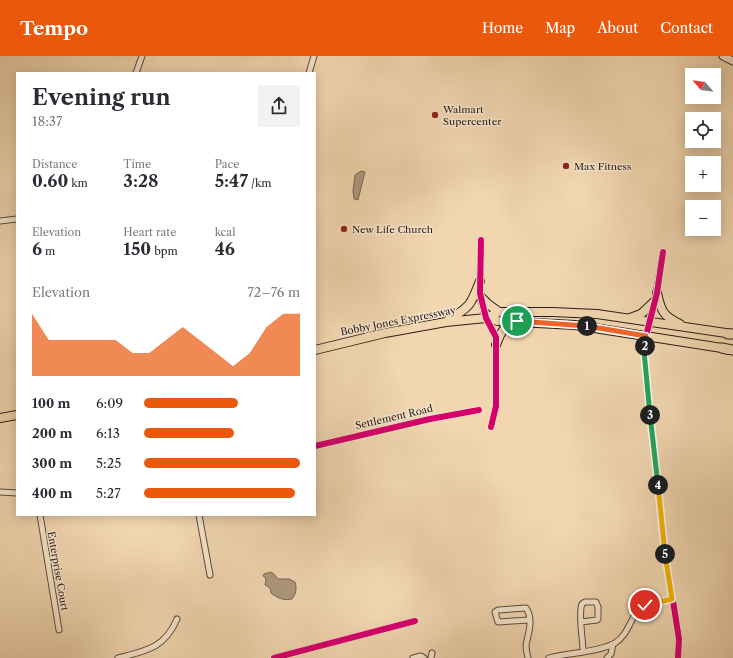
<!DOCTYPE html>
<meta charset="utf-8">
<style>
body{margin:0;font-family:"Libre Caslon Text",serif;background:#f2f2f3;color:#2b2b33;height:100vh;display:flex;flex-direction:column;font-size:15px;white-space:nowrap}
*{box-sizing:border-box;margin:0}
p{font-size:13px;color:#7c7c81}
.icon{flex:none;width:22px;height:22px;fill:none;stroke:currentColor;stroke-width:2;stroke-linecap:round;stroke-linejoin:round}
.map{position:relative;flex:1;overflow:hidden}
.panel{position:absolute;left:16px;top:16px;width:300px;height:444px;display:flex;flex-direction:column;background:#fff;border-radius:0px;box-shadow:0 2px 10px #0003}
.panel>*{flex:none}
.needle{width:26px;rotate:298deg}
.controls{position:absolute;left:685px;top:12px;display:grid;gap:8px}
.controls a{display:grid;place-items:center;width:36px;height:36px;border-radius:0px;background:#fff;box-shadow:0 2px 10px #0003;font-size:20px}
.pin{position:absolute;display:grid;place-items:center;width:34px;height:34px;color:#fff;margin:-17px;border:2px solid #fff;border-radius:50%;box-shadow:0 1px 4px #0007}
.km{position:absolute;width:20px;height:20px;margin:-10px;border-radius:50%;background:#222;color:#fff;font-size:11px;line-height:20px;text-align:center}
.round{display:grid;place-items:center;flex:none;width:42px;height:42px;border-radius:0px;background:#f2f2f3}
.summary{display:flex;align-items:center;justify-content:space-between;height:68px;padding:0 16px}
h1{font-size:22px;font-weight:800;line-height:30px}
.metrics{display:grid;grid-template-columns:repeat(3,1fr);gap:6px;height:68px;padding:4px 16px}
.metrics div{display:grid;align-content:center}
.metrics b{font-size:17px;font-weight:800}
.metrics small{font-size:11px;font-weight:400}
.metrics p{font-size:11px}
.chart{height:112px;padding:8px 16px}
.chart p{display:flex;justify-content:space-between}
.chart svg{width:100%;height:72px;margin-top:4px;fill:#ea580c;opacity:.7}
ul{padding:0 16px;list-style:none;font-size:13px}
li{display:grid;grid-template-columns:64px 48px 1fr;align-items:center;height:30px}
li i{height:10px;border-radius:5px;background:#ea580c}
header{display:flex;align-items:center;gap:24px;box-sizing:border-box;height:56px;padding:0 20px;background:#ea580c;color:#fff}
header strong{font-size:19px}
nav{display:flex;gap:22px;margin-inline-start:auto;font-size:14px}
.map>svg:first-child{display:block}
.water{fill:#ad977c;stroke:#796754}
.lines{fill:none;stroke-linecap:round;stroke-linejoin:round}
.street-casing{stroke:#5c4c3d;stroke-width:7}
.secondary-casing{stroke:#2a1e17;stroke-width:9}
.primary-casing{stroke:#2a1e17;stroke-width:10}
.highway-casing{stroke:#2a1e17;stroke-width:11}
.street{stroke:#f6e4cc;stroke-width:5}
.secondary{stroke:#f6e4cc;stroke-width:7}
.primary{stroke:#f1d6b0;stroke-width:8}
.highway{stroke:#f1d6b0;stroke-width:9}
.cycleway-casing{stroke:#f6e4cc;stroke-width:8}
.cycleway{stroke:#d6006c;stroke-width:6}
.split-1-casing{stroke:#fff;stroke-width:8}
.split-2-casing{stroke:#fff;stroke-width:8}
.split-3-casing{stroke:#fff;stroke-width:8}
.split-4-casing{stroke:#fff;stroke-width:8}
.split-5-casing{stroke:#fff;stroke-width:8}
.split-6-casing{stroke:#fff;stroke-width:8}
.split-1{stroke:#f0652b;stroke-width:5}
.split-2{stroke:#f0652b;stroke-width:5}
.split-3{stroke:#22a559;stroke-width:5}
.split-4{stroke:#22a559;stroke-width:5}
.split-5{stroke:#f5b400;stroke-width:5}
.split-6{stroke:#f5b400;stroke-width:5}
.poi-dot{fill:#8f2418;stroke:#f6e4cc;stroke-width:1.5}
.labels{text-anchor:middle;dominant-baseline:central;stroke-width:3;stroke-linejoin:round;paint-order:stroke}
.poi-label{font-size:10px;fill:#2a1e17;stroke:#f6e4cc;text-anchor:start}
.street-label{font-size:10px;fill:#2a1e17;stroke:#f6e4cc}
</style>
<header>
<strong>Tempo</strong>
<nav><a>Home</a><a>Map</a><a>About</a><a>Contact</a></nav>
</header>
<div class="map">
<svg width="733" height="602" viewBox="0 0 733 602">
<rect width="100%" height="100%" fill="#f1d6b0"/>
<filter id="stains"><feTurbulence type="fractalNoise" baseFrequency=".005" numOctaves="4"/><feColorMatrix values="0 0 0 0 .2 0 0 0 0 .09 0 0 0 0 .02 0 0 0 .5 -.17"/></filter>
<radialGradient id="worn" r=".72"><stop offset=".6" stop-color="#630" stop-opacity="0"/><stop offset="1" stop-color="#630" stop-opacity=".3"/></radialGradient>
<path class="water" d="M361,115L365,116L358,144L354,143L353,135L355,119Z
M271,516L274,518L278,523H289L295,526C297,532 296,538 292,543C284,545 277,542 271,537L270,532L265,529L266,522L263,520L264,518Z"/>
<g class="lines">
<defs>
<path id="street" d="M136,17L142,0
M309,17L314,0
M0,165L17,163
M480,227L481,184
M656,239L663,196
M480,241L486,262L496,281V350L491,371
M654,247L646,280L644,295L664,488L679,583L678,602
M315,390L430,363L479,354
M0,436L17,437
M40,459L59,574
M199,459L210,519
M581,566L597,564L598,563V551L596,546H585L582,548C578,557 583,584 583,595
M118,602C146,595 165,592 177,563
M274,602L415,565
M413,602L421,600L424,602
M431,602L432,597
M528,602C527,598 526,594 526,589C528,578 534,563 526,552L498,554L495,556L498,566L529,564
M549,602C567,597 600,596 615,587C631,577 631,555 645,549C653,545 663,545 672,543
M607,602L611,598L613,588"/>
<path id="secondary" d="M723,0L733,5"/>
<path id="primary" d="M657,237C661,255 663,260 680,268
M480,240L488,248L499,256
M486,262L498,265L575,269L722,292L728,294
M630,262L641,258L655,245
M448,264C470,251 471,249 480,225
M496,289C500,278 503,271 514,266
M315,294L385,277L446,266L486,262L499,256H552L597,258L733,278
M0,362L17,359"/>
<path id="highway" d="M728,278H733
M722,292L733,294"/>
</defs>
<use href="#street" class="street-casing"/>
<use href="#secondary" class="secondary-casing"/>
<use href="#primary" class="primary-casing"/>
<use href="#highway" class="highway-casing"/>
<use href="#street" class="street"/>
<use href="#secondary" class="secondary"/>
<use href="#primary" class="primary"/>
<use href="#highway" class="highway"/>
<defs>
<path id="cycleway" d="M481,184L480,237L486,262L496,281V350L491,371
M663,196L657,237L646,280L644,295L664,488L679,583L678,602
M315,390L430,363L479,354
M274,602L415,565"/>
</defs>
<use href="#cycleway" class="cycleway-casing"/>
<use href="#cycleway" class="cycleway"/>
</g>
<g class="lines">
<defs>
<path id="split-1" d="M517,265L587,270"/>
<path id="split-2" d="M587,270L646,280L645,290"/>
<path id="split-3" d="M645,290L644,295L650,359"/>
<path id="split-4" d="M650,359L658,429"/>
<path id="split-5" d="M658,429L665,498"/>
<path id="split-6" d="M645,549L672,543L665,498"/>
</defs>
<use href="#split-1" class="split-1-casing"/>
<use href="#split-2" class="split-2-casing"/>
<use href="#split-3" class="split-3-casing"/>
<use href="#split-4" class="split-4-casing"/>
<use href="#split-5" class="split-5-casing"/>
<use href="#split-6" class="split-6-casing"/>
<use href="#split-1" class="split-1"/>
<use href="#split-2" class="split-2"/>
<use href="#split-3" class="split-3"/>
<use href="#split-4" class="split-4"/>
<use href="#split-5" class="split-5"/>
<use href="#split-6" class="split-6"/>
</g>
<g class="poi-dot">
<circle cx="435" cy="59" r="4"/>
<circle cx="566" cy="110" r="4"/>
<circle cx="344" cy="173" r="4"/>
</g>
<g class="labels">
<g class="poi-label">
<text x="443" y="53">Walmart<tspan x="443" dy="12">Supercenter</tspan></text>
<text x="574" y="110">Max Fitness</text>
<text x="352" y="173">New Life Church</text>
</g>
<g class="street-label">
<text transform="translate(398 265) rotate(-11)">Bobby Jones Expressway</text>
<text transform="translate(394 361) rotate(-13)">Settlement Road</text>
<text transform="translate(58 515) rotate(80)">Enterprise Court</text>
</g>
</g>
<rect width="100%" height="100%" filter="url(#stains)"/>
<rect width="100%" height="100%" fill="url(#worn)"/>
</svg>
<div class="controls">
<a><svg class="needle" viewBox="-14 -14 28 28"><path d="M0-13l5 13h-10z" fill="#e53935"/><path d="M0 13l5-13h-10z" fill="#7c7c81"/></svg></a>
<a><svg class="icon" aria-label="locate" viewBox="0 0 24 24"><circle cx="12" cy="12" r="6"/><path d="M12 2v4M12 18v4M2 12h4M18 12h4"/></svg></a>
<a>+</a>
<a>−</a>
</div>
<div class="pin" style="left:517px;top:265px;background:#1e9e55"><svg class="icon" aria-label="arrive" viewBox="0 0 24 24"><path d="M6 21V4h12l-3 4 3 4H6"/></svg></div>
<div class="pin" style="left:645px;top:549px;background:#d93025"><svg class="icon" aria-label="check" viewBox="0 0 24 24"><path d="M5 12l5 5 9-10"/></svg></div>
<b class="km" style="left:587px;top:270px">1</b>
<b class="km" style="left:645px;top:290px">2</b>
<b class="km" style="left:650px;top:359px">3</b>
<b class="km" style="left:658px;top:429px">4</b>
<b class="km" style="left:665px;top:498px">5</b>
<section class="panel">
<div class="summary"><div><h1>Evening run</h1><p>18:37</p></div><a class="round"><svg class="icon" aria-label="share" viewBox="0 0 24 24"><path d="M12 15V3M7 8l5-5 5 5M5 13v7h14v-7"/></svg></a></div>
<div class="metrics">
<div><p>Distance</p><b>0.60<small> km</small></b></div>
<div><p>Time</p><b>3:28</b></div>
<div><p>Pace</p><b>5:47<small> /km</small></b></div>
</div>
<div class="metrics">
<div><p>Elevation</p><b>6<small> m</small></b></div>
<div><p>Heart rate</p><b>150<small> bpm</small></b></div>
<div><p>kcal</p><b>46</b></div>
</div>
<div class="chart"><p><span>Elevation</span>72–76 m</p>
<svg viewBox="0 0 160 44" preserveAspectRatio="none"><path d="M0 44V6L10 22L20 22L30 22L40 22L50 22L60 30L70 30L80 22L90 14L100 22L110 30L120 38L130 30L140 14L150 6L160 6V44z"/></svg>
</div>
<ul>
<li><b>100 m</b>6:09<i style="width:60%"></i></li>
<li><b>200 m</b>6:13<i style="width:58%"></i></li>
<li><b>300 m</b>5:25<i style="width:100%"></i></li>
<li><b>400 m</b>5:27<i style="width:97%"></i></li>
</ul>
</section>
</div>
